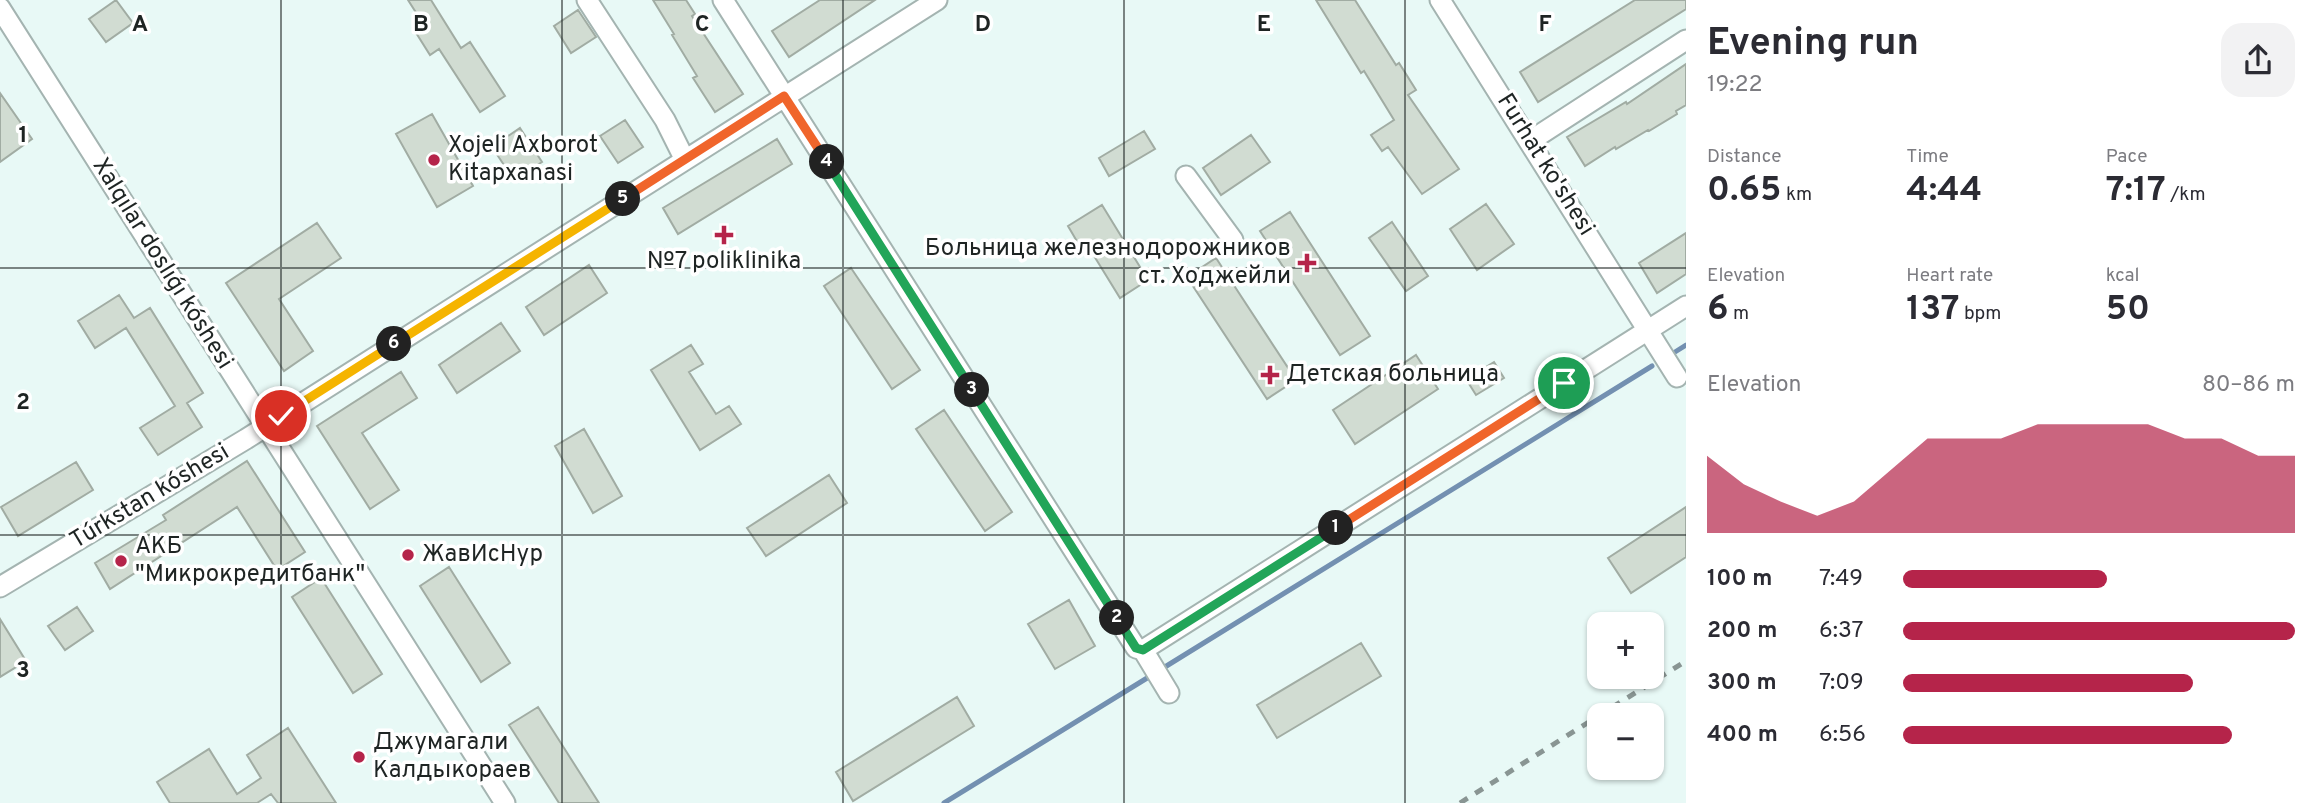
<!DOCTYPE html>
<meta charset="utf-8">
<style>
body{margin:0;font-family:Overpass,sans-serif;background:#f2f2f3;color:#2b2b33;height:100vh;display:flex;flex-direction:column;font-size:26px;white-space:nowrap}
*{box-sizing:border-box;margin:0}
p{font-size:23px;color:#7c7c81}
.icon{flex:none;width:38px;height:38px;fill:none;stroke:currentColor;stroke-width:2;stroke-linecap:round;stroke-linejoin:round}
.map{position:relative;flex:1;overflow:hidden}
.details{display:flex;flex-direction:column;background:#fff;width:630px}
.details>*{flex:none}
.buttons{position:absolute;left:1587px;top:612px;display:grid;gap:14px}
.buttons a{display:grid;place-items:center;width:77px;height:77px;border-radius:14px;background:#fff;box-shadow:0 2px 5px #0004;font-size:35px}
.pin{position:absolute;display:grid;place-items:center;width:60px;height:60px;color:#fff;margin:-30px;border:4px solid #fff;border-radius:50%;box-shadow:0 2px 7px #0007}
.km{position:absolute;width:35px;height:35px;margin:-18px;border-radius:50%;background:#222;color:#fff;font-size:19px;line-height:35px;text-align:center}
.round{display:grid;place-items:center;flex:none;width:74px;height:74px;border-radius:21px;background:#f2f2f3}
.head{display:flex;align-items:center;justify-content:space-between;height:119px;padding:0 21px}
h1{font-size:38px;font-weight:700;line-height:52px}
.metrics{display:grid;grid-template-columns:repeat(3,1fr);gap:10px;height:119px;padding:7px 21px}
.metrics div{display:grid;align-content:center}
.metrics b{font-size:35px;font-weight:700}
.metrics small{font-size:19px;font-weight:400}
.metrics p{font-size:19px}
.chart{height:196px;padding:14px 21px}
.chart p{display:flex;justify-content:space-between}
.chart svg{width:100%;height:126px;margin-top:7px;fill:#b5244a;opacity:.7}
ul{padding:0 21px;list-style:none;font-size:23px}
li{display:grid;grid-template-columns:112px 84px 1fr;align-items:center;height:52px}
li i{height:18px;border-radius:9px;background:#b5244a}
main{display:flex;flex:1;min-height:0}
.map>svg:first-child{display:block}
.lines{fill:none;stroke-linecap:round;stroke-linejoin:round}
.stream{stroke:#7390b1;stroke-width:5}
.building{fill:#d1dcd2;stroke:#a1aca3;stroke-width:2}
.minor-casing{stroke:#a4b4b1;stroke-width:23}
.minor{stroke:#fff;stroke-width:19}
.rail{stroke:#899593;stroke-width:5;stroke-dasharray:9 9;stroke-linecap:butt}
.split-1-casing{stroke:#fff;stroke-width:14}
.split-2-casing{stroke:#fff;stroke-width:14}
.split-3-casing{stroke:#fff;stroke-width:14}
.split-4-casing{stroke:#fff;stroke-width:14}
.split-5-casing{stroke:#fff;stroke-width:14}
.split-6-casing{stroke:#fff;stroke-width:14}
.split-7-casing{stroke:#fff;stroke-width:14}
.split-1{stroke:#f0652b;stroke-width:9}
.split-2{stroke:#22a559;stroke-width:9}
.split-3{stroke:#22a559;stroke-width:9}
.split-4{stroke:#22a559;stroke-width:9}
.split-5{stroke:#f0652b;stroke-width:9}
.split-6{stroke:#f5b400;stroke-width:9}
.split-7{stroke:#f5b400;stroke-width:9}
.grid{fill:none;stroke:#1e2423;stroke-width:2;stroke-opacity:0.55}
.poi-dot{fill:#b5244a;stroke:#fff;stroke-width:2.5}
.labels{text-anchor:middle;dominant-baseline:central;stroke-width:7;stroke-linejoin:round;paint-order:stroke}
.poi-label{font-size:24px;fill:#1e2423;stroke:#fff;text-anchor:start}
.street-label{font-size:24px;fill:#1e2423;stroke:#fff}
.grid-label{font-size:23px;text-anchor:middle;font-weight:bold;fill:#1e2423;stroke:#fff;stroke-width:7;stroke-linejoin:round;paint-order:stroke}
</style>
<main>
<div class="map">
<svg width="1686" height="803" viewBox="0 0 1686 803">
<rect width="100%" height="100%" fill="#e8f9f6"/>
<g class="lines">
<path class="stream" d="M1675,352L1686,345
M1160,670L1652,366
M944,803L1152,675"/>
</g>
<path class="building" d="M116,0L133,23L106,42L89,19Z
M408,0H431L461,48L470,42L505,96L480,112L439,49L430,55L413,28L422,22Z
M653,0H686L695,14L692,16L743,94L715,112L693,78L697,76L672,35L674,34Z
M820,0H875L789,57L772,31Z
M1316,0H1355L1396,65L1399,63L1416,90L1408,95L1459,169L1422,194L1388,147L1382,151L1371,135L1394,120L1364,71L1361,73Z
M1635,0H1686V9L1538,102L1520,72Z
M578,10L596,37L571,53L554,26Z
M1686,64V105L1676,111L1677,114L1649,131L1648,130L1616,149L1615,147L1585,166L1567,137L1626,102L1627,104Z
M0,93L32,139L0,162Z
M432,114L473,186L437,207L396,134Z
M625,120L643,147L618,163L600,136Z
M520,128L542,162L514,180L492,147Z
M1144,131L1155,149L1109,176L1099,158Z
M1251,135L1270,162L1221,195L1203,168Z
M777,139L792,164L678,234L663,208Z
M1486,204L1514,244L1477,270L1450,229Z
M1102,205L1148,280L1120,298L1091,251L1085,255L1068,226Z
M1290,212L1370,336L1340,355L1260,231Z
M1392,222L1428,276L1406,291L1369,238Z
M317,223L341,258L279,299L313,351L284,371L226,283Z
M1686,233V274L1657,293L1639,263Z
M1216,258L1296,380L1267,399L1187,277Z
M589,265L607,293L544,335L526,307Z
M851,268L920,370L892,389L824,286Z
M119,295L134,318L150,308L203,393L187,403L202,427L158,455L140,428L175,406L126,328L95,348L78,321Z
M501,323L520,351L457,393L439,365Z
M691,345L703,364L689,372L716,414L729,406L741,424L700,450L651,370Z
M1416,355L1438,389L1355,444L1333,410Z
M1494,362L1504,378L1476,395L1466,379Z
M401,372L417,398L362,433L399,490L370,509L317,426Z
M944,410L1012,512L985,531L916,429Z
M584,429L622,496L593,513L555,446Z
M247,461L305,552L277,570L237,507L110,589L95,563L166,520L163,515Z
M76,462L93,490L18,536L1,507Z
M829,475L847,503L766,556L747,528Z
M1686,507V557L1631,593L1608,558Z
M449,567L510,663L481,682L420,586Z
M321,578L382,674L353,693L292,597Z
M1069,600L1095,646L1055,669L1028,624Z
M77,607L93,631L65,650L48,626Z
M0,619L26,661L0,677Z
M1361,643L1381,676L1277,738L1257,705Z
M957,697L974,726L853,801L836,772Z
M538,707L599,803H559L509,725Z
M288,728L336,803H278L271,794L257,803H170L157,782L209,749L237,794L261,778L247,755Z"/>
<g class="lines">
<defs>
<path id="minor" d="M587,0L665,120L685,160
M723,0L1136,648L1143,650L1169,693
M1440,0L1677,377
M0,8L505,803
M1530,141L1686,40
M1186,176L1233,240
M0,587L246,439L937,0
M1143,650L1686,306"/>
</defs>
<use href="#minor" class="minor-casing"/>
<use href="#minor" class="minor"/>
<path class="rail" d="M1460,803L1686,661"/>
</g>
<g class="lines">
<defs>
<path id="split-1" d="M1336,528L1564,383"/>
<path id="split-2" d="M1117,618L1136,648L1143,650L1336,528"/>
<path id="split-3" d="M972,390L1117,618"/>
<path id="split-4" d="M827,162L972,390"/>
<path id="split-5" d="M623,199L784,96L827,162"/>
<path id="split-6" d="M394,344L623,199"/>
<path id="split-7" d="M281,416L394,344"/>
</defs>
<use href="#split-1" class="split-1-casing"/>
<use href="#split-2" class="split-2-casing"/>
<use href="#split-3" class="split-3-casing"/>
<use href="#split-4" class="split-4-casing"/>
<use href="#split-5" class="split-5-casing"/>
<use href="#split-6" class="split-6-casing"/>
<use href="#split-7" class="split-7-casing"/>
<use href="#split-1" class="split-1"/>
<use href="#split-2" class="split-2"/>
<use href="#split-3" class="split-3"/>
<use href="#split-4" class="split-4"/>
<use href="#split-5" class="split-5"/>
<use href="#split-6" class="split-6"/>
<use href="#split-7" class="split-7"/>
</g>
<path class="grid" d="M281,0V803M562,0V803M843,0V803M1124,0V803M1405,0V803M0,268H1686M0,535H1686"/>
<g class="poi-dot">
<circle cx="434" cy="160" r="7"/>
<path d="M720.5 224.5h7v7h7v7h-7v7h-7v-7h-7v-7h7z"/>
<path d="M1303.5 252.5h7v7h7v7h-7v7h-7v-7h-7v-7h7z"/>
<path d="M1266.5 364.5h7v7h7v7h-7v7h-7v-7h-7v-7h7z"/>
<circle cx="408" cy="555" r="7"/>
<circle cx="121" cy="561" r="7"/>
<circle cx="359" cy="757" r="7"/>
</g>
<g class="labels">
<g class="poi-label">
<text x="448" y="146">Xojeli Axborot<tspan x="448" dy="28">Kitapxanasi</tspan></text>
<text x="1291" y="249" text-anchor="end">Больница железнодорожников<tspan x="1291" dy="28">ст. Ходжейли</tspan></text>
<text x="724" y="262" text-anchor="middle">№7 poliklinika</text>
<text x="1286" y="375">Детская больница</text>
<text x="135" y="547">АКБ<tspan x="135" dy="28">"Микрокредитбанк"</tspan></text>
<text x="422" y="555">ЖавИсНур</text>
<text x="373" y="743">Джумагали<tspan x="373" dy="28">Калдыкораев</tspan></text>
</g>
<g class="street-label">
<text transform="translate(1545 165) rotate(58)">Furhat ko'shesi</text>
<text transform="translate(162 264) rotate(58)">Xalqılar doslıǵı kóshesi</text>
<text transform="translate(150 497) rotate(-31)">Túrkstan kóshesi</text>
</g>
</g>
<g class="grid-label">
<text x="140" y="31">A</text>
<text x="421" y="31">B</text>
<text x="702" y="31">C</text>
<text x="983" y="31">D</text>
<text x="1264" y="31">E</text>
<text x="1545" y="31">F</text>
<text x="23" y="142">1</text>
<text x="23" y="409">2</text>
<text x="23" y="677">3</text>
</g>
</svg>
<div class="buttons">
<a>+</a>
<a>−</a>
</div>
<div class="pin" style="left:1564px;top:383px;background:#1e9e55"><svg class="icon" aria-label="arrive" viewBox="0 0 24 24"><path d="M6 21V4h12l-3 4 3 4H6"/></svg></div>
<div class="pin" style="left:281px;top:416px;background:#d93025"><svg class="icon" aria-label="check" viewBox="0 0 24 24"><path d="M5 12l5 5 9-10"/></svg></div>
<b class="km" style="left:1336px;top:528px">1</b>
<b class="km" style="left:1117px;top:618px">2</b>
<b class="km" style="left:972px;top:390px">3</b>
<b class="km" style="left:827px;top:162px">4</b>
<b class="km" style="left:623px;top:199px">5</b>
<b class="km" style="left:394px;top:344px">6</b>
</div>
<section class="details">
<div class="head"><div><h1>Evening run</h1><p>19:22</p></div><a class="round"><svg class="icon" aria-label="share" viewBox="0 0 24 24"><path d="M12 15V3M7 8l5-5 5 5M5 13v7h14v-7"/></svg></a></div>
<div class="metrics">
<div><p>Distance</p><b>0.65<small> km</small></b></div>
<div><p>Time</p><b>4:44</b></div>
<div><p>Pace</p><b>7:17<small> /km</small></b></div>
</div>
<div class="metrics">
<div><p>Elevation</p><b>6<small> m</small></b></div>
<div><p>Heart rate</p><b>137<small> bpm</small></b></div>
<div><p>kcal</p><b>50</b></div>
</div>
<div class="chart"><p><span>Elevation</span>80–86 m</p>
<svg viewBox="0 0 160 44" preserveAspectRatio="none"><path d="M0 44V17L10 27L20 33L30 38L40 33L50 22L60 11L70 11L80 11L90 6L100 6L110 6L120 6L130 11L140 11L150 17L160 17V44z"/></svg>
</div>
<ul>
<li><b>100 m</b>7:49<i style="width:52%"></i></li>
<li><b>200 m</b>6:37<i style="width:100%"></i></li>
<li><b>300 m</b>7:09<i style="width:74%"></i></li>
<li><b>400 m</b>6:56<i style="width:84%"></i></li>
</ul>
</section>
</main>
